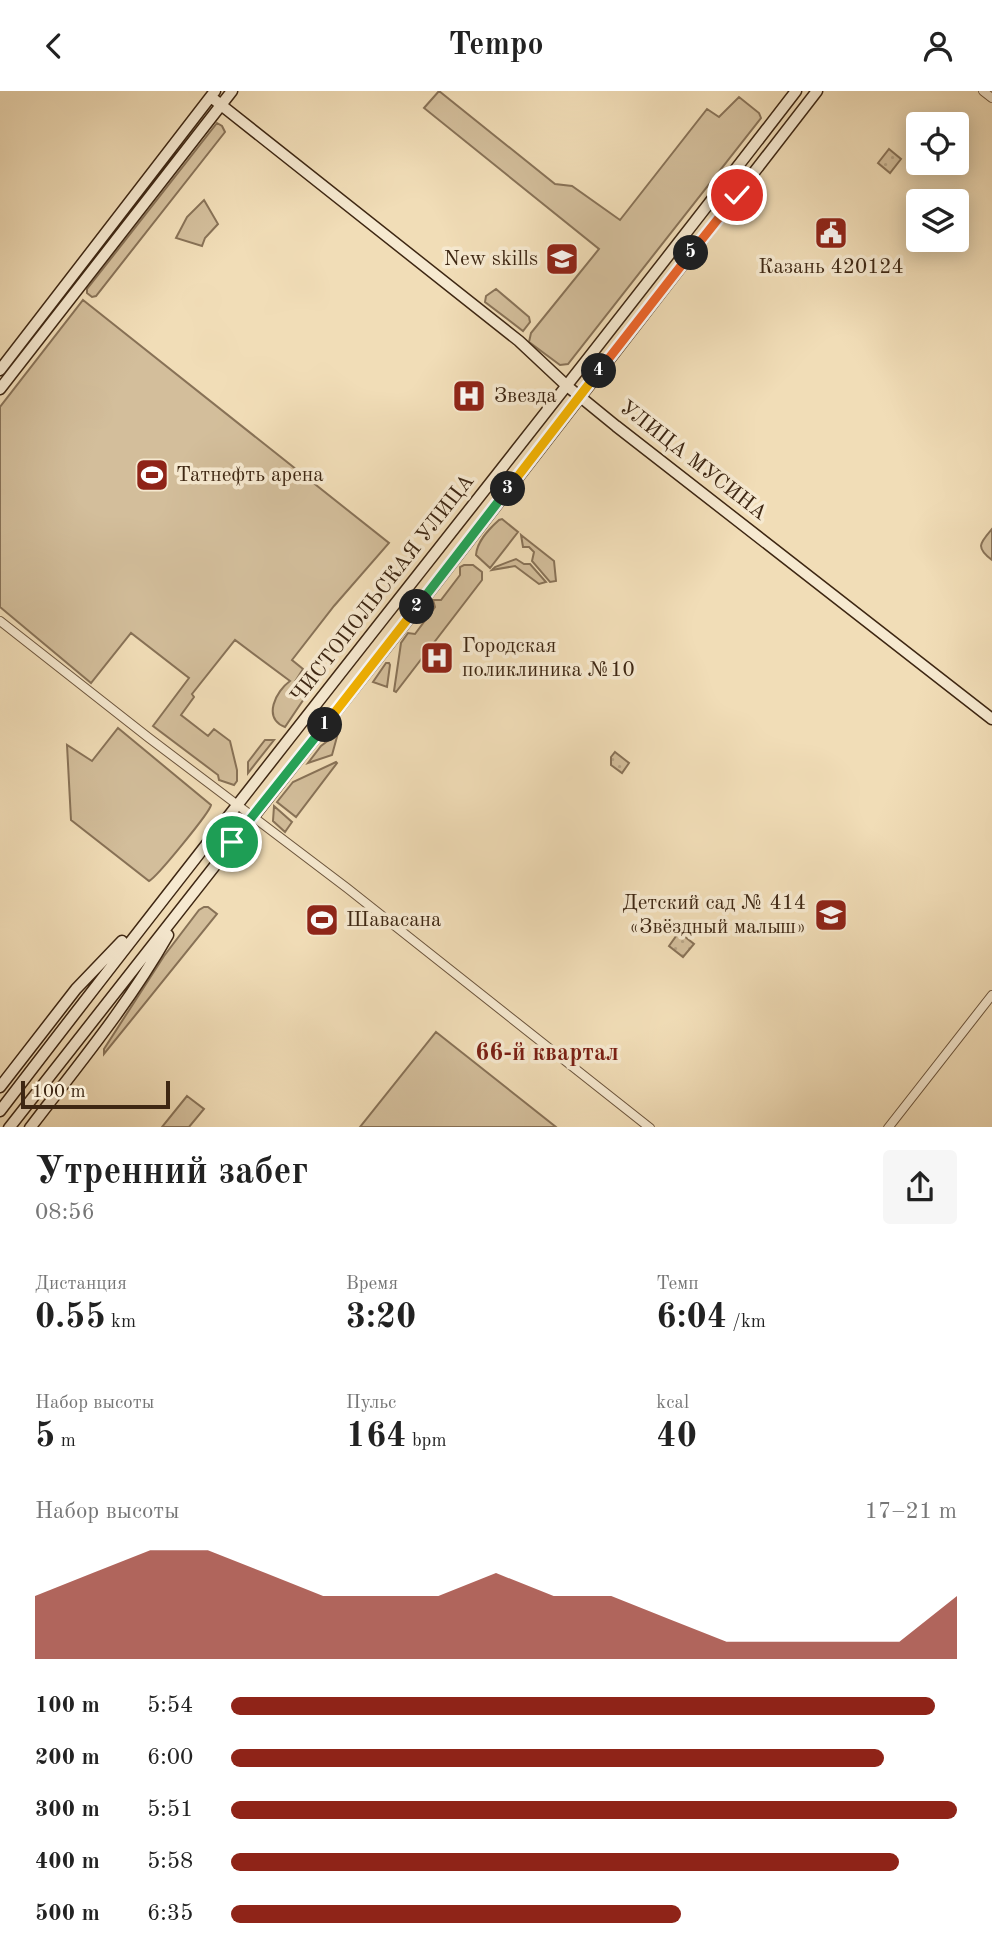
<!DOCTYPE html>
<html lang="ru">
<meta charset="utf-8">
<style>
body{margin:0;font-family:"Old Standard TT",serif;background:#f6f6f6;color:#222;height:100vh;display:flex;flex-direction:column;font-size:26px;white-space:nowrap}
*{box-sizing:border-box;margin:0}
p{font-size:23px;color:#767676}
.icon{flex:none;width:38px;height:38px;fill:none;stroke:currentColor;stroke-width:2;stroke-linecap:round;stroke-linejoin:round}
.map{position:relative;height:1036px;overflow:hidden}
.drawer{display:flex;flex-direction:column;background:#fff;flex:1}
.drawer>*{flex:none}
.fabs{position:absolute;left:906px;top:21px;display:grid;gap:14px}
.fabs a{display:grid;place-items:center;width:63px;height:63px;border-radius:7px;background:#fff;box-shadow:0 4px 18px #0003;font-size:35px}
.scale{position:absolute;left:21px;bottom:18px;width:149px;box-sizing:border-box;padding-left:7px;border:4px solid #3e2713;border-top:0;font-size:19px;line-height:24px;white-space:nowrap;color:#3e2713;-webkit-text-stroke:5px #f6e9d0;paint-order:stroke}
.pin{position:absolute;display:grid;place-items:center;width:60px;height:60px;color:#fff;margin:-30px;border:4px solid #fff;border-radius:50%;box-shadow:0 2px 7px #0007}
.km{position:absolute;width:35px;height:35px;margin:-18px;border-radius:50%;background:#222;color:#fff;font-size:19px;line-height:35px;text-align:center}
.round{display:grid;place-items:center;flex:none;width:74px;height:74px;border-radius:7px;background:#f6f6f6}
.headline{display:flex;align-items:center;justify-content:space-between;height:119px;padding:0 35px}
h1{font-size:38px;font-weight:700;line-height:52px}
.figures{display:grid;grid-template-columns:repeat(3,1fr);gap:10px;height:119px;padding:7px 35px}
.figures div{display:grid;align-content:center}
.figures b{font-size:35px;font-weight:700}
.figures small{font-size:19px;font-weight:400}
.figures p{font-size:19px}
.chart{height:196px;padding:14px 35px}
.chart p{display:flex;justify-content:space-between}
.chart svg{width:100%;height:126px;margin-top:7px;fill:#8f2418;opacity:.7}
ul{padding:0 35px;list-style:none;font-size:23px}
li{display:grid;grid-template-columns:112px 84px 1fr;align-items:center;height:52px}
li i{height:18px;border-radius:9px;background:#8f2418}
header{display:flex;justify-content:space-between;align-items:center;height:91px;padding:0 35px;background:#fff;font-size:32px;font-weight:700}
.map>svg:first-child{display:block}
.grass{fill:#d3be9b;stroke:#887257;stroke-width:2}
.park{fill:url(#park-dots);stroke:#887257;stroke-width:2}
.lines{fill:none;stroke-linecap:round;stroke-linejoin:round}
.street-casing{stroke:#6b543c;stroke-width:10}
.secondary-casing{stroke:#3e2713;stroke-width:13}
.street{stroke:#f6e9d0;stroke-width:8}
.secondary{stroke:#f6e9d0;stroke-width:10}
.split-1-casing{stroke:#fff;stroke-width:14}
.split-2-casing{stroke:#fff;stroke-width:14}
.split-3-casing{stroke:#fff;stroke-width:14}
.split-4-casing{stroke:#fff;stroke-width:14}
.split-5-casing{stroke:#fff;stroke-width:14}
.split-6-casing{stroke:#fff;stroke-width:14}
.split-1{stroke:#22a559;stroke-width:9}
.split-2{stroke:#f5b400;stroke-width:9}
.split-3{stroke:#22a559;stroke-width:9}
.split-4{stroke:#f5b400;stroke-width:9}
.split-5{stroke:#f0652b;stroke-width:9}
.split-6{stroke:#f0652b;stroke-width:9}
.labels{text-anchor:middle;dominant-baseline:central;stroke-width:7;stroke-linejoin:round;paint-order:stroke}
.poi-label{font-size:21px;fill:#3e2713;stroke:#f6e9d0;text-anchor:start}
.street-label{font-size:21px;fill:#3e2713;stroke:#f6e9d0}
.quarter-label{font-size:24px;font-weight:bold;fill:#7a1f14;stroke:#f6e9d0}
</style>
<header><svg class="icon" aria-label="back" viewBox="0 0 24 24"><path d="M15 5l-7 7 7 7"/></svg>Tempo<svg class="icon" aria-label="person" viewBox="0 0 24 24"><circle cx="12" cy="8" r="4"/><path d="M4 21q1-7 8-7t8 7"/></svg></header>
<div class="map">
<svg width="992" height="1037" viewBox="0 0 992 1037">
<defs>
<pattern id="park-dots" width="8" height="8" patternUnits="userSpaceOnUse" patternTransform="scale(1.75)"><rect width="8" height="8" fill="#d3be9b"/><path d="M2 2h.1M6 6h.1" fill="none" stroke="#b6a385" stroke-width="1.8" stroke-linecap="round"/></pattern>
</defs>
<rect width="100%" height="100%" fill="#f1ddb7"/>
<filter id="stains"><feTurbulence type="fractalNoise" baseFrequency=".00286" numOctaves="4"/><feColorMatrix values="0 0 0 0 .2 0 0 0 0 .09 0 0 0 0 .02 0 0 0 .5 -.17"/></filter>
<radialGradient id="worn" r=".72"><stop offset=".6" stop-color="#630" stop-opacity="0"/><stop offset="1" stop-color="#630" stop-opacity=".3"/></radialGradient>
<path class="grass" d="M439,0L555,93L572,95L620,129L707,18L719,26L739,6L759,22L761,27L568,273L560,274L529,251L531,242L599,158L424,17Z
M217,32L222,35L225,41L96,205L92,206L87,202V198Z
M204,109L218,133L205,147L202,155L176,147L187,126Z
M496,198L529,226L530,231L523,240L485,211L486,205Z
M83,209L389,452L334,515L292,569L303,578L296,589L318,587L285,636C262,627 276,600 290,590L235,549L192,603L194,606L181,624L208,645L214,638L230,650L237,679V690L234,694L219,689L218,684L153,635L189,587L131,542L91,592L0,516V316Z
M502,428L518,441L490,477L476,464C477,450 489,438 499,429Z
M992,438V469C975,456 980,452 992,438Z
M521,444L554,470L556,490L550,491L532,470L534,461L529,456H523Z
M516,468L524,473H530L546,491L539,493L515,475L492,479L495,476Z
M464,474H473L482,481V489L396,601L394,600L401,552L408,542L415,543L435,516L433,509H441L460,484V476Z
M386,572H389L390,574L387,596L373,591Z
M118,637L211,714C210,721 157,786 149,790L71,729L67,654L92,670Z
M338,642L332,664L308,672L321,655Z
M265,649H274L248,682V671Z
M336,671L337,672L296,726L277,711L293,691Z
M274,715L292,731L285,741L273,730Z
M204,816H208L217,823L104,963V958L164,865L199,819Z
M436,941L556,1036H360Z
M187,1005L204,1018L189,1036H162Z"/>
<path class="park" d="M889,58L901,68L890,82L878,72Z
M615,661L629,672L622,682L611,674V666Z
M679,841L694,853L683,866L669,855Z"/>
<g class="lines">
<defs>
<path id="street" d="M983,0L992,7
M0,530L149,647L347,797L650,1037
M888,1037L992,904"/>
<path id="secondary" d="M211,6L519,250L567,295L616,335L992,628
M0,279L215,0
M0,298L232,0
M0,996L76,898L122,850
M0,1020C262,677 533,342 796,0
M9,1037L396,544L817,0
M30,1037C79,973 128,914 168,844"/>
</defs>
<use href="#street" class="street-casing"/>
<use href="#secondary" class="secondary-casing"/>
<use href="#street" class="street"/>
<use href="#secondary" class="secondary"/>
</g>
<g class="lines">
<defs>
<path id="split-1" d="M232,751L325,634"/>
<path id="split-2" d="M325,634L417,516"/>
<path id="split-3" d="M417,516L508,398"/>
<path id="split-4" d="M508,398L599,280"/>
<path id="split-5" d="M599,280L691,162"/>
<path id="split-6" d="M691,162L737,104"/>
</defs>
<use href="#split-1" class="split-1-casing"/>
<use href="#split-2" class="split-2-casing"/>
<use href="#split-3" class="split-3-casing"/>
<use href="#split-4" class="split-4-casing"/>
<use href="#split-5" class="split-5-casing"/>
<use href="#split-6" class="split-6-casing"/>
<use href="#split-1" class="split-1"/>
<use href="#split-2" class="split-2"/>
<use href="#split-3" class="split-3"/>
<use href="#split-4" class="split-4"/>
<use href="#split-5" class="split-5"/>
<use href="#split-6" class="split-6"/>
</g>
<defs>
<symbol id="civic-square" viewBox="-11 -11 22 22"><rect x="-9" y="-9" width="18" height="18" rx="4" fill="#8f2418" stroke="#f6e9d0"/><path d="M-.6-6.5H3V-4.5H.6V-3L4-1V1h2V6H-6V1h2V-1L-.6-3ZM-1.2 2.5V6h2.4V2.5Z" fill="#fff"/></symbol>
<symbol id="school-square" viewBox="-11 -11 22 22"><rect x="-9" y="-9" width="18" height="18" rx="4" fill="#8f2418" stroke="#f6e9d0"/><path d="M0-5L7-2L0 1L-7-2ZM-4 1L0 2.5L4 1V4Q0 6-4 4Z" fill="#fff"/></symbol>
<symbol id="hospital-square" viewBox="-11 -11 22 22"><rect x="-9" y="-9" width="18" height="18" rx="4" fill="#8f2418" stroke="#f6e9d0"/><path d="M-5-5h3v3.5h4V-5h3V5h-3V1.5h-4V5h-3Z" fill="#fff"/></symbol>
<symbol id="stadium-square" viewBox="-11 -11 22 22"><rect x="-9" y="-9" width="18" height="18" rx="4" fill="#8f2418" stroke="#f6e9d0"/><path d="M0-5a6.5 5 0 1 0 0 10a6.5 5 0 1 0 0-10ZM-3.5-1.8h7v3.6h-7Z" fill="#fff"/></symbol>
</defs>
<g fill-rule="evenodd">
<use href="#civic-square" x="812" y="123" width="38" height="38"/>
<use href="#school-square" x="543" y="149" width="38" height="38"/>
<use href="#hospital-square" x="450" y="286" width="38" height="38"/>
<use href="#stadium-square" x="133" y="365" width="38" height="38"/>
<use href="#hospital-square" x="418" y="548" width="38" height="38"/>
<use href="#school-square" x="812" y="805" width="38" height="38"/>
<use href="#stadium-square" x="303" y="810" width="38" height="38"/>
</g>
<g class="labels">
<g class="poi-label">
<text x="538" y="168" text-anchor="end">New skills</text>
<text x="831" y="176" text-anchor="middle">Казань 420124</text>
<text x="494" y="305">Звезда</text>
<text x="176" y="384">Татнефть арена</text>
<text x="462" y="555">Городская<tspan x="462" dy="24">поликлиника №10</tspan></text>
<text x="806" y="812" text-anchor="end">Детский сад № 414<tspan x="806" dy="24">«Звёздный малыш»</tspan></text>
<text x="346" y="829">Шавасана</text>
</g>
<g class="street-label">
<text transform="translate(693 370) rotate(38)">УЛИЦА МУСИНА</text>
<text transform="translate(383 498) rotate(-52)">ЧИСТОПОЛЬСКАЯ УЛИЦА</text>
</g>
<g class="quarter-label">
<text x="547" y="963">66-й квартал</text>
</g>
</g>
<rect width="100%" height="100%" filter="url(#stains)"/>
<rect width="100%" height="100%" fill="url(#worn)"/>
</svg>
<div class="fabs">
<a><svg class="icon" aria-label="locate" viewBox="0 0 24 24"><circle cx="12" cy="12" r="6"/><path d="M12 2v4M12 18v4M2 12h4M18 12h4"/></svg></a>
<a><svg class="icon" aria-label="layers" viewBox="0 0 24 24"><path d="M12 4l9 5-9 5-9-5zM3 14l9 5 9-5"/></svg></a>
</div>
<div class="scale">100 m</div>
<div class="pin" style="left:232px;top:751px;background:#1e9e55"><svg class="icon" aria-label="arrive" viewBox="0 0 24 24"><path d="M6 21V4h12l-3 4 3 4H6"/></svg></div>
<div class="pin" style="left:737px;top:104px;background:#d93025"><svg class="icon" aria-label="check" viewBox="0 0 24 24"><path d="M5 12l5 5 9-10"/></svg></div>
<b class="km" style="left:325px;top:634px">1</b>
<b class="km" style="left:417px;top:516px">2</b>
<b class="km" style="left:508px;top:398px">3</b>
<b class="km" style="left:599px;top:280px">4</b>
<b class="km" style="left:691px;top:162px">5</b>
</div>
<section class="drawer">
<div class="headline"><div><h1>Утренний забег</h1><p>08:56</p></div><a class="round"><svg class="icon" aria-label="share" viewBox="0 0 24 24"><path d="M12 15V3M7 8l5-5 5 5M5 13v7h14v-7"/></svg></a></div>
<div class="figures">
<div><p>Дистанция</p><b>0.55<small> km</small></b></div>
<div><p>Время</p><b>3:20</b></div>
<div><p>Темп</p><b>6:04<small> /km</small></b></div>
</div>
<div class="figures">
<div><p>Набор высоты</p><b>5<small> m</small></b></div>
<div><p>Пульс</p><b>164<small> bpm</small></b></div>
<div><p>kcal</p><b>40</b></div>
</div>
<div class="chart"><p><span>Набор высоты</span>17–21 m</p>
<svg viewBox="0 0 160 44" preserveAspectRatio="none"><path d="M0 44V22L10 14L20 6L30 6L40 14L50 22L60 22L70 22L80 14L90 22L100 22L110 30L120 38L130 38L140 38L150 38L160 22V44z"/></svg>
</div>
<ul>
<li><b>100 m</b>5:54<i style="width:97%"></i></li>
<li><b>200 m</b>6:00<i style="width:90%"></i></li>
<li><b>300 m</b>5:51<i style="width:100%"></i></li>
<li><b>400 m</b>5:58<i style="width:92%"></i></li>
<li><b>500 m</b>6:35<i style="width:62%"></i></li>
</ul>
</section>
